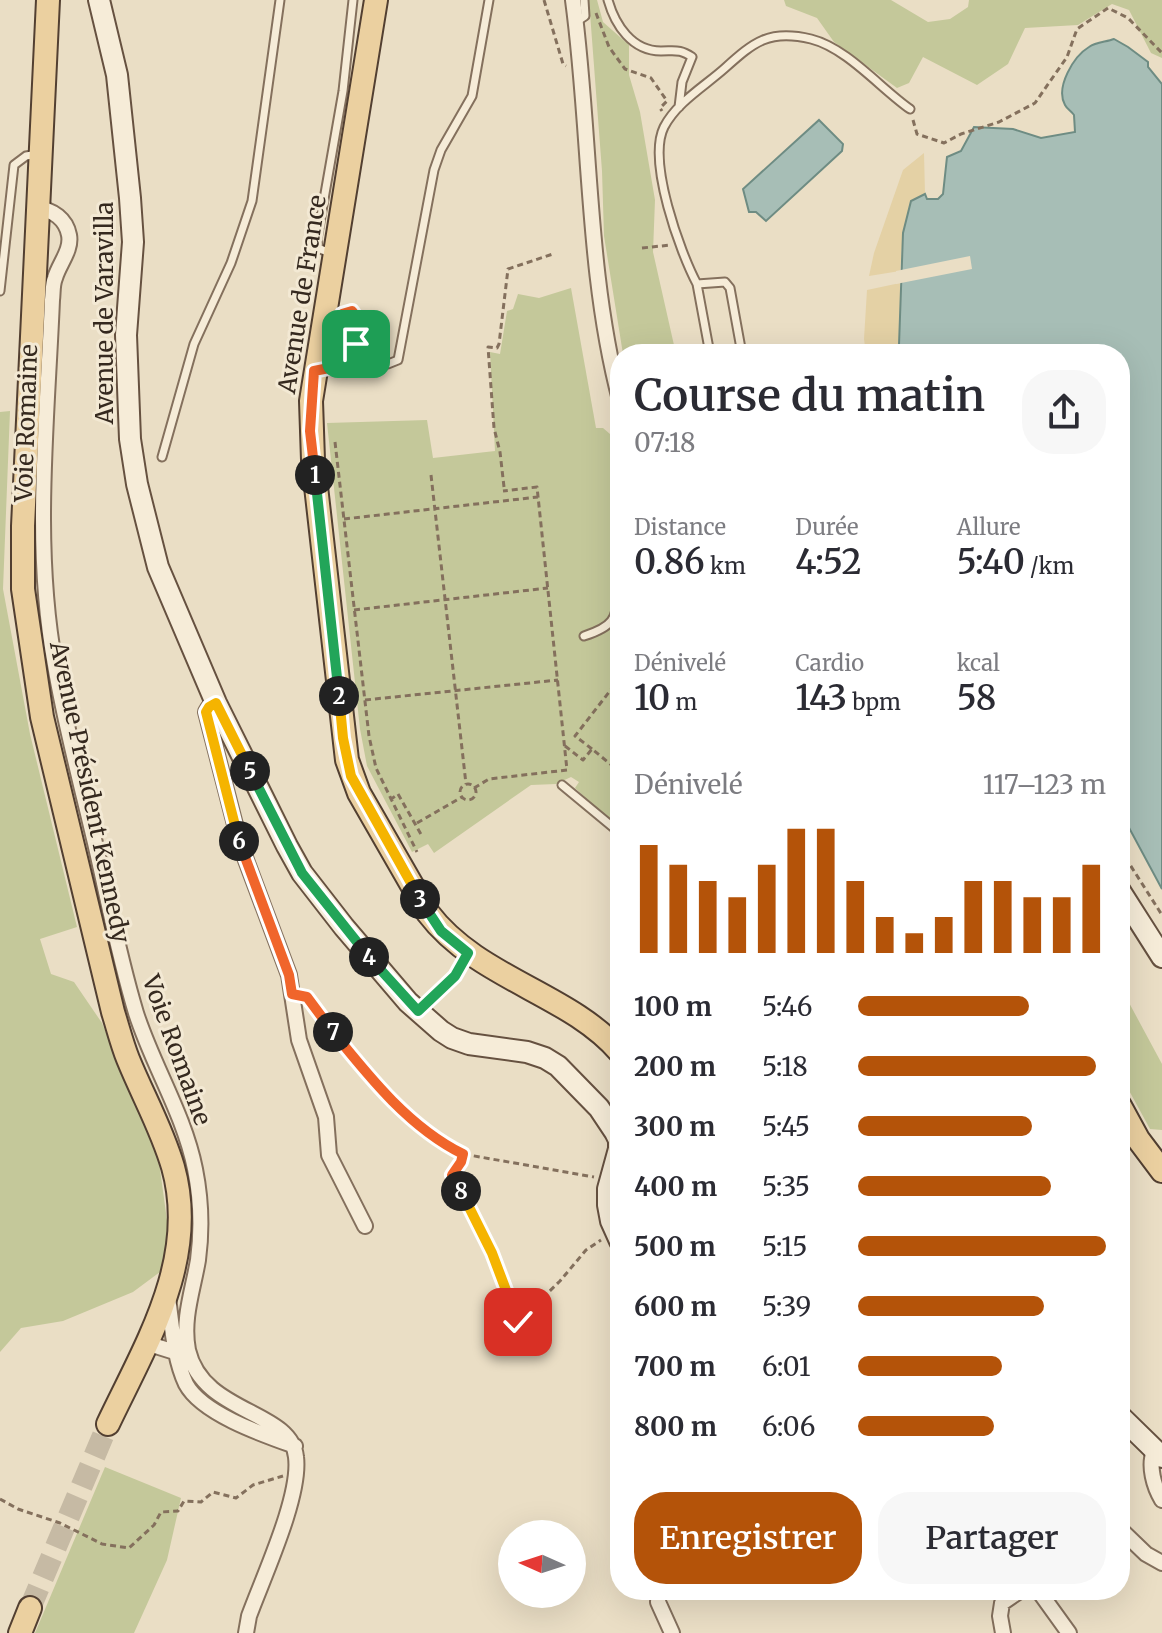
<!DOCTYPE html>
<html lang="fr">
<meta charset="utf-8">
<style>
body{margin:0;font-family:Merriweather,serif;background:#f7f7f7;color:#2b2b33;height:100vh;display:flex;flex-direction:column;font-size:30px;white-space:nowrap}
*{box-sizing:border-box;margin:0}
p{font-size:26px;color:#7c7c81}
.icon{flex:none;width:44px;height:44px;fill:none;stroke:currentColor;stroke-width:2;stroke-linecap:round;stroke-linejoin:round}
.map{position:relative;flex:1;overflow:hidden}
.sheet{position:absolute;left:610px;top:344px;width:520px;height:1256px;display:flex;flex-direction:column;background:#fff;border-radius:32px;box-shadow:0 8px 32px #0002}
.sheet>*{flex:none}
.needle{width:52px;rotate:273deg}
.tools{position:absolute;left:498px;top:1520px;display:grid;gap:16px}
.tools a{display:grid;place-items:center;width:88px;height:88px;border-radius:50%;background:#fff;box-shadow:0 8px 32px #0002;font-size:40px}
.pin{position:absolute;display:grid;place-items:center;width:68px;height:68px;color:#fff;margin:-34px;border-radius:16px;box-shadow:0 4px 12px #0006}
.km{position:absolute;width:40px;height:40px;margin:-20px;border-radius:50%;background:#222;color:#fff;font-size:22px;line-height:40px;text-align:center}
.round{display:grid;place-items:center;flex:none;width:84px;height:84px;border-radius:32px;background:#f7f7f7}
.summary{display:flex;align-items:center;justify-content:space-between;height:136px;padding:0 24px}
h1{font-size:44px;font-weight:600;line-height:60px}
.metrics{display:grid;grid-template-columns:repeat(3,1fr);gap:12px;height:136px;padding:8px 24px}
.metrics div{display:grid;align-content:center}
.metrics b{font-size:34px;font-weight:600}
.metrics small{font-size:22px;font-weight:400}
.metrics p{font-size:22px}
.chart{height:224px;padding:16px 24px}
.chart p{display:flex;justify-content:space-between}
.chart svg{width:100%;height:144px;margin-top:8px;stroke:#b45309;stroke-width:6}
.action{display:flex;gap:16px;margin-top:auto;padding:16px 24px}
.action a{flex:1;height:92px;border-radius:32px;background:#b45309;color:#fff;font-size:32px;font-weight:600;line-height:92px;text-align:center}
.action a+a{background:#f7f7f7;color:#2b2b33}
ul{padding:0 24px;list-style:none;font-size:26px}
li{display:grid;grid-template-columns:128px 96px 1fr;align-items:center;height:60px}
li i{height:20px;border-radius:10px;background:#b45309}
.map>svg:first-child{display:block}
.green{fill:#c4c89a}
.sand{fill:#e4d1a5}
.water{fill:#a7beb6;stroke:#6e8c83;stroke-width:2}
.pier{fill:#eadec5}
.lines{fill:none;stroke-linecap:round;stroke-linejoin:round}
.primary-tunnel{stroke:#c6baa4;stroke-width:22;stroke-dasharray:22 11;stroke-linecap:butt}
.lane-casing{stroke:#84705d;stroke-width:11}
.street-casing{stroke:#84705d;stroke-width:18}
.secondary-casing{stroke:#665140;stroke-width:24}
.primary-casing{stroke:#523f31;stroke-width:26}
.path{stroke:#84705d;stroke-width:3;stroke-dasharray:6 4;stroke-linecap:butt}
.lane{stroke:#f6ecd8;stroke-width:7}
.street{stroke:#f6ecd8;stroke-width:14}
.secondary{stroke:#f6ecd8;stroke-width:20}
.primary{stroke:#ebd0a0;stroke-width:22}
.split-1-casing{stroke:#fff;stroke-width:16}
.split-2-casing{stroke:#fff;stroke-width:16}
.split-3-casing{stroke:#fff;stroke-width:16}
.split-4-casing{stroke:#fff;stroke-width:16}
.split-5-casing{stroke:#fff;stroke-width:16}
.split-6-casing{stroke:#fff;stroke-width:16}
.split-7-casing{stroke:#fff;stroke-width:16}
.split-8-casing{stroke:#fff;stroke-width:16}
.split-9-casing{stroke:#fff;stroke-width:16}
.split-1{stroke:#f0652b;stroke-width:10}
.split-2{stroke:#22a559;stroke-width:10}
.split-3{stroke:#f5b400;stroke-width:10}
.split-4{stroke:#22a559;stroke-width:10}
.split-5{stroke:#22a559;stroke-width:10}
.split-6{stroke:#f5b400;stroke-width:10}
.split-7{stroke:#f0652b;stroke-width:10}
.split-8{stroke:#f0652b;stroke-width:10}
.split-9{stroke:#f5b400;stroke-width:10}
.labels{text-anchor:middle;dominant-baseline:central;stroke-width:6;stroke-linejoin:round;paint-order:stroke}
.street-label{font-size:24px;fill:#35291f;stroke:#f3e9d4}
</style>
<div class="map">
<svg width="1162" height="1633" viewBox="0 0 1162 1633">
<rect width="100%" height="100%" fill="#eadec5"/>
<path class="green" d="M589,0H597L603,22L629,45V75L640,112L655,200L653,252L676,354H623L604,236L602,171Z
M784,0H891L928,22L950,19L968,7L969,0H1162V58L1151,53L1129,10L1112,4L1078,25L1025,28L1008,64L977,85L923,57L909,83L897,88L834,42L817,18L786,6Z
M571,288L596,428H603L617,440L620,472V830L575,788L579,782L571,777L556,784L531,785L434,853L428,844L412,852L367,766L360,729L327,423L427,420L433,458L495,451L490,352L500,354L507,311L513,309L518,294L539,298Z
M10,411L3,589L30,734L77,927L40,939L51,974L74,982L102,1023L159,1162L169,1235L164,1269L133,1292L63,1321L21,1328L0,1352V412Z
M1120,986L1162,1064V1130L1150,1129L1120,1074Z
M105,1467L181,1498L167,1560L134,1633H35Z"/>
<path class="sand" d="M924,153L925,194L911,201L903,233L900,271L869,276L874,253L903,170Z
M900,283L901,354H866L864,339L867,290Z"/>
<path class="water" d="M1114,39L1128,47L1148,62V67L1162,84V889L1120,811V354H901L899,345L903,233L911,201L925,194L927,199H938L943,194L947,157L961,151L974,127L1013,129L1041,138L1075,132L1074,115C1071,111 1067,109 1065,105C1055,87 1074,56 1089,47C1096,42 1106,42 1114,39Z
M819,120L843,144L842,151L766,221L756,212H749L743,189Z"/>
<path class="pier" d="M970,256L972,269L896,284V271Z"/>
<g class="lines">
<path class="primary-tunnel" d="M30,1608L108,1424"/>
<defs>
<path id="lane" d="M608,0C615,25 632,51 661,51C676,51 680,49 692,57L682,82L679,107
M576,22L585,16L584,0
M332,254L318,248L317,239L343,91L353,0
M697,284C680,252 647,161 664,127C677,102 705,86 725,68C754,42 769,29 811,39C847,48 880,88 910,109
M0,291L14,165L26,156L38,154
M710,354L697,284L725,282L730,288L742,354
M319,370L329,368L333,364L342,314L352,311L358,319L356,344L360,358L388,364L398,360L434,170L441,150L472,96L489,0
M162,457L194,344L231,263L252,201L280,0
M584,636C618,625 615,617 620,586
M562,785L620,833
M619,1356L620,1355"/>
<path id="street" d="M573,0C591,133 586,270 620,400
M37,208C53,210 66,219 69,235C72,250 59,264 55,278C52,285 53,293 52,300C47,421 33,545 55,665C65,725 81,783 95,843C108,899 119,957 136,1013C153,1066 184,1114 195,1169C201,1199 202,1230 198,1260C193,1290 182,1319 188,1350C203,1415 291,1409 296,1457C301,1496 264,1575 249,1616L246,1633
M216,703L209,707L206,712L240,844L289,975L299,1040L326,1117L329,1155L365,1226
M168,1298C172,1325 174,1359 186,1384C202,1414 264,1435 295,1446
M146,1343L178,1353
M1154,1451C1148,1466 1154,1487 1162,1500
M1120,1529L1146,1554L1162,1563
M659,1590L658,1602L672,1633
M1038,1590L1069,1633
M1002,1603L1000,1616L1003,1633
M1002,1603L1021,1590"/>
<path id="secondary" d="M99,0L117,75L130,198L133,242L126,335L130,439L137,484L158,567L216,703L287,846L302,873L344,927L408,1002L441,1031L452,1038L469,1044L527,1052L545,1058L558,1066L599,1108L615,1132L619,1140V1149L608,1189V1205L611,1221L620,1241
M1120,891L1162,957
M1120,1416L1162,1457"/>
<path id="primary" d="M48,0L23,526V589L42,717L113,1012C118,1028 122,1044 128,1059C143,1096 162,1129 173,1167C199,1259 146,1344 108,1424
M376,0L311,401L313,460L347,760L359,793L428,913C478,979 569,993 620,1052
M1120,1106L1138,1139L1162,1171
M20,1633L30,1608"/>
</defs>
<use href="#lane" class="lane-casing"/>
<use href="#street" class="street-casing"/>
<use href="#secondary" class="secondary-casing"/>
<use href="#primary" class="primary-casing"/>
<path class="path" d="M544,0L563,64L566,66
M596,13L609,47L625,69L651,78L667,101L660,108L662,111
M913,120L917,134L944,143L961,134L999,122L1035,103L1067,57L1077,29L1108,8L1128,18L1162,53
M642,248L671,245
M335,442L369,736L376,768L417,852
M431,475L466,784
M504,487L500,452L494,428L488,347L497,348L499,344L508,269L553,254
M344,519L538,497
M354,610L548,588
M365,700L558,680
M565,746L583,760L592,749L620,772
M592,749L575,736L620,678
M460 792a8 8 0 1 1 16 0a8 8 0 1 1-16 0Z
M474,788L489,779L567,770L537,487L503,491
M390,800L398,794L422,836
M417,823L462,797
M1120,849L1162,915
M430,999L455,976L460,967
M309,1001L358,1062L400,1108L441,1143L463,1154L594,1177
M463,1154L461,1162L452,1175L492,1253L518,1322L560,1281L586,1250L601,1240
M0,1499L18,1509L60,1523L102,1544L129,1548L154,1525L161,1512L178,1511L184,1501L201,1502L213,1492L236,1498L253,1485L283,1476"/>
<use href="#lane" class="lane"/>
<use href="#street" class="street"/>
<use href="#secondary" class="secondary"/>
<use href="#primary" class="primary"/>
</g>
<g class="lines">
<defs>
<path id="split-1" d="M315,475L310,431L314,371L329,368L333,364L342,314L352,311L358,319L356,344"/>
<path id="split-2" d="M315,475L339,696"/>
<path id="split-3" d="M339,696L343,738L351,776L420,899"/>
<path id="split-4" d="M369,957L418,1011L455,976L468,953L441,931L420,899"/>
<path id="split-5" d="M250,771L302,873L369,957"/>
<path id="split-6" d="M239,841L206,712L209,707L216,703L250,771"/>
<path id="split-7" d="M239,841L289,975L292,994L307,997L333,1032"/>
<path id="split-8" d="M333,1032C370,1078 410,1128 463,1154L461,1162L452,1175L461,1191"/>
<path id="split-9" d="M461,1191L492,1253L518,1322"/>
</defs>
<use href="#split-1" class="split-1-casing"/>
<use href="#split-2" class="split-2-casing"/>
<use href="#split-3" class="split-3-casing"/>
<use href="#split-4" class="split-4-casing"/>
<use href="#split-5" class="split-5-casing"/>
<use href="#split-6" class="split-6-casing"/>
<use href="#split-7" class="split-7-casing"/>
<use href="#split-8" class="split-8-casing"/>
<use href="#split-9" class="split-9-casing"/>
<use href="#split-1" class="split-1"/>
<use href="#split-2" class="split-2"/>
<use href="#split-3" class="split-3"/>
<use href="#split-4" class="split-4"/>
<use href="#split-5" class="split-5"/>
<use href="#split-6" class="split-6"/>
<use href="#split-7" class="split-7"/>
<use href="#split-8" class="split-8"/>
<use href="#split-9" class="split-9"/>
</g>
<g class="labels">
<g class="street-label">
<text transform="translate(302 294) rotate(-81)">Avenue de France</text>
<text transform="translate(104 313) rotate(-90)">Avenue de Varavilla</text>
<text transform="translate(26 423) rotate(-88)">Voie Romaine</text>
<text transform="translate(90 792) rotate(78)">Avenue Président Kennedy</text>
<text transform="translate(177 1050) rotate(70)">Voie Romaine</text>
</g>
</g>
</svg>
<div class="tools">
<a><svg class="needle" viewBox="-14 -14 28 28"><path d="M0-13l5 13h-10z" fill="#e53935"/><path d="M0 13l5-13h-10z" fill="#7c7c81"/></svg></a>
</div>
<div class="pin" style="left:356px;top:344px;background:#1e9e55"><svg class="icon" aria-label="arrive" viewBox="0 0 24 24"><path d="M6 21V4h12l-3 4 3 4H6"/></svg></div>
<div class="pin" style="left:518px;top:1322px;background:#d93025"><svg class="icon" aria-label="check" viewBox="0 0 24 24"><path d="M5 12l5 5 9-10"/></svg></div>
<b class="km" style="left:315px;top:475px">1</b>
<b class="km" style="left:339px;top:696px">2</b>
<b class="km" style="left:420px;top:899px">3</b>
<b class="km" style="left:369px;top:957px">4</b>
<b class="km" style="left:250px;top:771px">5</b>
<b class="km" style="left:239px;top:841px">6</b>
<b class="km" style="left:333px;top:1032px">7</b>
<b class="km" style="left:461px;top:1191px">8</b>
<section class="sheet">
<div class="summary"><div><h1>Course du matin</h1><p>07:18</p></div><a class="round"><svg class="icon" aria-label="share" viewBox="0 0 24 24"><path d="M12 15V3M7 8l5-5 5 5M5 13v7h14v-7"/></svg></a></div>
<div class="metrics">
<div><p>Distance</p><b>0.86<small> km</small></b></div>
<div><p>Durée</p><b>4:52</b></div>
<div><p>Allure</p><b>5:40<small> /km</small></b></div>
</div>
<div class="metrics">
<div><p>Dénivelé</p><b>10<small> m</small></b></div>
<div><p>Cardio</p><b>143<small> bpm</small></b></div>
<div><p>kcal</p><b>58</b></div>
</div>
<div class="chart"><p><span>Dénivelé</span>117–123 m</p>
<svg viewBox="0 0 160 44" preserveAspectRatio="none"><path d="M5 44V11M15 44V17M25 44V22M35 44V27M45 44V17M55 44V6M65 44V6M75 44V22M85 44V33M95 44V38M105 44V33M115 44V22M125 44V22M135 44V27M145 44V27M155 44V17"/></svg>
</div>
<ul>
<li><b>100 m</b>5:46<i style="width:69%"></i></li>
<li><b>200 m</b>5:18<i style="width:96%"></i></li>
<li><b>300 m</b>5:45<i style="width:70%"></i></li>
<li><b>400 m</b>5:35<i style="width:78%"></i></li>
<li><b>500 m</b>5:15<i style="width:100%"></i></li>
<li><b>600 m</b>5:39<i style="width:75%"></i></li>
<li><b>700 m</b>6:01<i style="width:58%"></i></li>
<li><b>800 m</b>6:06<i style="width:55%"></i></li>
</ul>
<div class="action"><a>Enregistrer</a><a>Partager</a></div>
</section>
</div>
